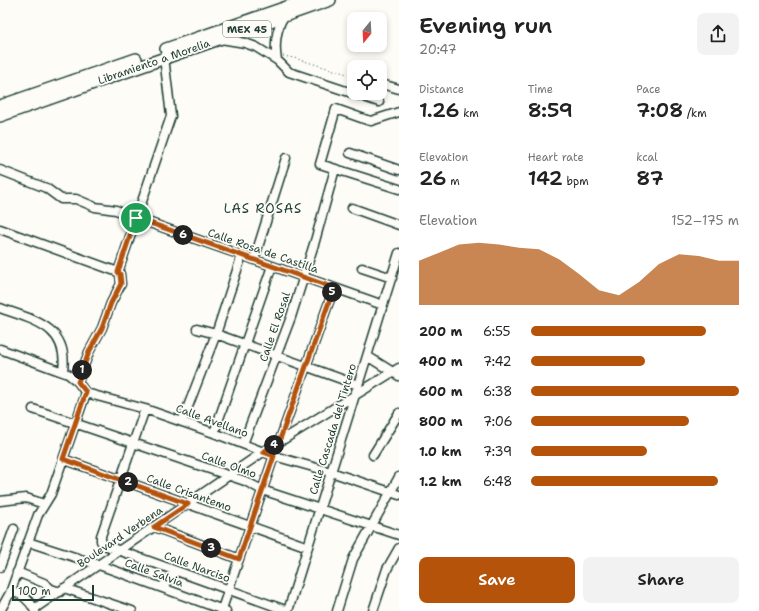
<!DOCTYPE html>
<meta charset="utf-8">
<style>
body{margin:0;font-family:"Shantell Sans",sans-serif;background:#f2f2f2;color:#222;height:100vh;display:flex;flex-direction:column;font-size:15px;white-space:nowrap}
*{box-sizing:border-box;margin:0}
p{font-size:13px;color:#767676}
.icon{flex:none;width:22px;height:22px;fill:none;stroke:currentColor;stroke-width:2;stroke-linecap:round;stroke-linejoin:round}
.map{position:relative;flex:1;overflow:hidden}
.side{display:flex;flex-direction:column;background:#fff;width:360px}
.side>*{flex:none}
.needle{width:26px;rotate:198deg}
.fabs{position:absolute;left:347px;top:12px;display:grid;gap:8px}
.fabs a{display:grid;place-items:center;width:40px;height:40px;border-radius:8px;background:#fff;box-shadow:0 2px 6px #0003;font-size:20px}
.scale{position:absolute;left:12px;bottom:10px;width:82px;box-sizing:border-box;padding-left:4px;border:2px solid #1f3d34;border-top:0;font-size:11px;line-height:14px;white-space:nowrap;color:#1f3d34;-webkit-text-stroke:3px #fdfcf7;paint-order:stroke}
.pin{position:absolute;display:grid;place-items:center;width:34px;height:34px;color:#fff;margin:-17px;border:2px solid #fff;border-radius:50%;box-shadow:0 1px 4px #0007}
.km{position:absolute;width:20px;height:20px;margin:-10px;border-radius:50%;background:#222;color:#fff;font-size:11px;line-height:20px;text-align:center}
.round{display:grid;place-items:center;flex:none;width:42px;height:42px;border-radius:8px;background:#f2f2f2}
.head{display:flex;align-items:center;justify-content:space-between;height:68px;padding:0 20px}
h1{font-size:22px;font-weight:600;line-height:30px}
.stats{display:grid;grid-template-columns:repeat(3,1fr);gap:6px;height:68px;padding:4px 20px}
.stats div{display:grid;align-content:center}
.stats b{font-size:20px;font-weight:600}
.stats small{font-size:11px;font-weight:400}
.stats p{font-size:11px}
.chart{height:112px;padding:8px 20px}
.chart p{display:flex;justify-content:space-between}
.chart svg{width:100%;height:72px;margin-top:4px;fill:#b45309;opacity:.7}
.action{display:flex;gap:8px;margin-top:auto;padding:8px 20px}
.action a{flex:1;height:46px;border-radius:8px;background:#b45309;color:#fff;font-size:16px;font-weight:600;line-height:46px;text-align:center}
.action a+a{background:#f2f2f2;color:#222}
ul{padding:0 20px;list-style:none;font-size:13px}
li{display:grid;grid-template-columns:64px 48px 1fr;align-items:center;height:30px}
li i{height:10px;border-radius:5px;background:#b45309}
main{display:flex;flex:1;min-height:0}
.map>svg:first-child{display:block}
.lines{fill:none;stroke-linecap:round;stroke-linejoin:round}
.minor-casing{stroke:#1f3d34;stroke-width:11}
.highway-casing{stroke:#1f3d34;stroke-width:14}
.path{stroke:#1f3d34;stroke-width:1;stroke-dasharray:1 3;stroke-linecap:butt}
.minor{stroke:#fdfcf7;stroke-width:8}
.highway{stroke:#fdfcf7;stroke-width:11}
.route-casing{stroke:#fff;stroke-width:8}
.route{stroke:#b45309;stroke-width:5}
.labels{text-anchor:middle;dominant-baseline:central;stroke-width:3.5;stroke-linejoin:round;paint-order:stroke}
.shield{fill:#fdfcf7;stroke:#62766e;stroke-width:1}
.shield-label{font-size:10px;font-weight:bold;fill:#1f3d34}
.street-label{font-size:11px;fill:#1f3d34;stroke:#fdfcf7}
.quarter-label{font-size:13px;letter-spacing:1px;fill:#1f3d34;stroke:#fdfcf7}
</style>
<main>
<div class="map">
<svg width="399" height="611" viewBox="0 0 399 611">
<rect width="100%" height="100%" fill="#fdfcf7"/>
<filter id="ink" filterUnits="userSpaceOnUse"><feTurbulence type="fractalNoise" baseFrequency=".025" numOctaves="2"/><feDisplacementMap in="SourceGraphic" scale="8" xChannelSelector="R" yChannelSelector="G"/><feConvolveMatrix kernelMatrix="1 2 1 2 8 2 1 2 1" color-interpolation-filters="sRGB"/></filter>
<g filter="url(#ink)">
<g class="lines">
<defs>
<path id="minor" d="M221,39L245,43L256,47L277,60L289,72L379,102
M277,60C274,44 276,31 283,17
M385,85L399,89
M399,112L371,121L367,120L336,109L320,164L399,189
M350,153L399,170
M0,170L46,188L61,199H76L95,207L116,210L136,218L383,305
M352,208L399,225
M0,229L118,272
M254,260L286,158
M362,268L392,278
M0,308C33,320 69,326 63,371
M197,329L216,334L358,385
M0,349L68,374L78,382L86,393
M367,356L399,376
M78,382L89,352L102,328L111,303L121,284L120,274L118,272L171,116L164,57
M86,393L145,409L214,433L274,456L331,472L399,495
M33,409L245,481L262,490L399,535
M145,409L101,536V541L104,545L288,611L399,253
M182,422L216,334L242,255
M214,433L272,266
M279,442L334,288
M243,444L291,317L315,241L335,169
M373,455L399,413
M63,459L308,547
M0,501L26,498L44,504
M155,527L239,559
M28,542L99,565L226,611
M0,567L14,529
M17,572L44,583L51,589L60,592
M162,587L176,571
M64,588L132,611
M11,591C23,594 30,600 35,611
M34,609L263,452L399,368
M222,609L274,456
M0,611L10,593L38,515L51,494L86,393
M337,611L353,559L399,477
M373,611L387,569L399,548"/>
<path id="highway" d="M166,49L307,0
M0,106L136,59
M0,116L330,0"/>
</defs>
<use href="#minor" class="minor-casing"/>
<use href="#highway" class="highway-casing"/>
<path class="path" d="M283,56L294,58L354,76"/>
<use href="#minor" class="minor"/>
<use href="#highway" class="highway"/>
</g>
</g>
<g class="lines" filter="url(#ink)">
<defs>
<path id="route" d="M136,218L334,288L279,442L263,452L274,456L239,559L154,527L188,504L63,459L86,392L78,382L89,352L102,328L111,303L121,284L120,274L118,272Z"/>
</defs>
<use href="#route" class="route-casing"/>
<use href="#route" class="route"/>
</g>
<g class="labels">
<rect class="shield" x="223" y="21" width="48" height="16" rx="3"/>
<g class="shield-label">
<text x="247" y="29">MEX 45</text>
</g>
<g class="street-label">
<text transform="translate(154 62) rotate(-19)">Libramiento a Morelia</text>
<text transform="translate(263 251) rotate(19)">Calle Rosa de Castilla</text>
<text transform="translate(275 327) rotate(-71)">Calle El Rosal</text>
<text transform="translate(212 421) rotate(20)">Calle Avellano</text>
<text transform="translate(333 429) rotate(-73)">Calle Cascada del Tintero</text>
<text transform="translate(229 465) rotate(20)">Calle Olmo</text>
<text transform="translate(189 493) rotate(20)">Calle Crisantemo</text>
<text transform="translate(120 537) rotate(-34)">Boulevard Verbena</text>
<text transform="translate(197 567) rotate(20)">Calle Narciso</text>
<text transform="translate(154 573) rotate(20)">Calle Salvia</text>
</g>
<g class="quarter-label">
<text x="263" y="208">LAS ROSAS</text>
</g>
</g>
</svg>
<div class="fabs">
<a><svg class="needle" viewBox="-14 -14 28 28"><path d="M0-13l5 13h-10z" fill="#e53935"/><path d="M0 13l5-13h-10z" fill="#767676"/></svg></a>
<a><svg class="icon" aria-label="locate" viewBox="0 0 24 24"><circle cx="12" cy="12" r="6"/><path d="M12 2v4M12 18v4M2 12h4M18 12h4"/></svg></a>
</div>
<div class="scale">100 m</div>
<div class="pin" style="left:136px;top:218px;background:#1e9e55"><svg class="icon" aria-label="arrive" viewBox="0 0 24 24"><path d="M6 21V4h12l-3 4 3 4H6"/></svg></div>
<b class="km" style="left:82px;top:370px">1</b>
<b class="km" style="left:128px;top:482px">2</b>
<b class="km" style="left:211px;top:548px">3</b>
<b class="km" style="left:274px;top:445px">4</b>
<b class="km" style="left:332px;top:292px">5</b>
<b class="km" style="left:183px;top:235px">6</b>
</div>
<section class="side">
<div class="head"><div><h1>Evening run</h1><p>20:47</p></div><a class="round"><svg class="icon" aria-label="share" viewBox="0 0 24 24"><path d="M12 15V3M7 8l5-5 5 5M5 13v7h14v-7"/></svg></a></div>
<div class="stats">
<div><p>Distance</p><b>1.26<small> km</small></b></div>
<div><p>Time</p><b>8:59</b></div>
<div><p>Pace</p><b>7:08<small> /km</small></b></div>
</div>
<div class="stats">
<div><p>Elevation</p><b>26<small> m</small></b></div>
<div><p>Heart rate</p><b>142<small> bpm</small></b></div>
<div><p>kcal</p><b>87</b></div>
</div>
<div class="chart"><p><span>Elevation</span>152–175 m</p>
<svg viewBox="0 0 160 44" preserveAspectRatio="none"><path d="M0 44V17L10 12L20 7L30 6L40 7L50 9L60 10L70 16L80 25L90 35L100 38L110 30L120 19L130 13L140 14L150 17L160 17V44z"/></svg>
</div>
<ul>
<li><b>200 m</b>6:55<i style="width:84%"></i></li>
<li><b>400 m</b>7:42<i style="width:55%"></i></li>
<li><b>600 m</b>6:38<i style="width:100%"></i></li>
<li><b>800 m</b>7:06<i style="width:76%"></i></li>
<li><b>1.0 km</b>7:39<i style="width:56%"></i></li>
<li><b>1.2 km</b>6:48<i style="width:90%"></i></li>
</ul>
<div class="action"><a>Save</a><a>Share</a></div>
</section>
</main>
